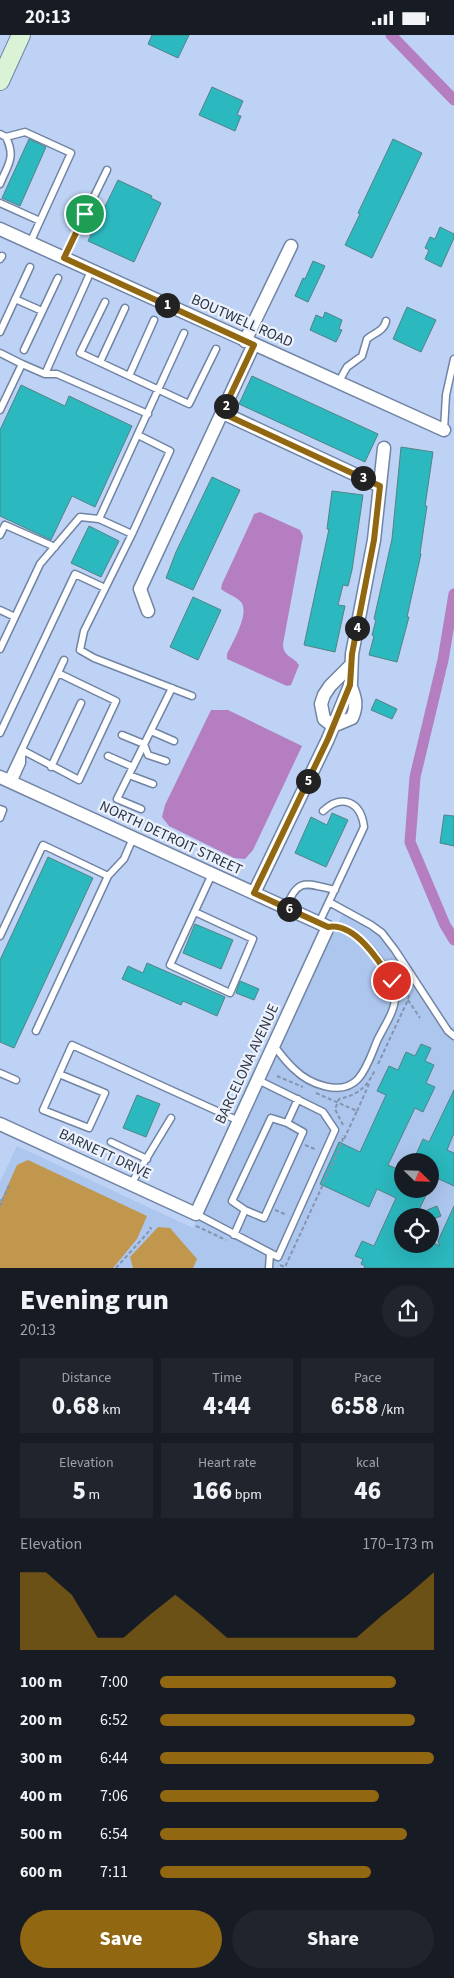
<!DOCTYPE html>
<meta charset="utf-8">
<style>
body{margin:0;font-family:"Source Sans 3",sans-serif;background:#20242c;color:#f1f3f6;height:100vh;display:flex;flex-direction:column;font-size:19px;white-space:nowrap}
*{box-sizing:border-box;margin:0}
p{font-size:16px;color:#9ea1a6}
.icon{flex:none;width:28px;height:28px;fill:none;stroke:currentColor;stroke-width:2;stroke-linecap:round;stroke-linejoin:round}
.map{position:relative;height:1233px;overflow:hidden}
.panel{display:flex;flex-direction:column;background:#171b24;flex:1}
.panel>*{flex:none}
.needle{width:32px;rotate:113deg}
.tools{position:absolute;left:394px;top:1118px;display:grid;gap:10px}
.tools a{display:grid;place-items:center;width:45px;height:45px;border-radius:50%;background:#171b24;box-shadow:0 5px 20px #0002;font-size:25px}
.pin{position:absolute;display:grid;place-items:center;width:42px;height:42px;color:#fff;margin:-21px;border:2px solid #fff;border-radius:50%;box-shadow:0 1px 5px #0007}
.km{position:absolute;width:25px;height:25px;margin:-12px;border-radius:50%;background:#222;color:#fff;font-size:14px;line-height:25px;text-align:center}
.round{display:grid;place-items:center;flex:none;width:52px;height:52px;border-radius:26px;background:#20242c}
.head{display:flex;align-items:center;justify-content:space-between;height:85px;padding:0 20px}
h1{font-size:28px;font-weight:800;line-height:38px}
.metrics{display:grid;grid-template-columns:repeat(3,1fr);gap:8px;height:85px;padding:5px 20px}
.metrics div{display:grid;align-content:center;border-radius:0px;background:#20242c;text-align:center}
.metrics b{font-size:25px;font-weight:800}
.metrics small{font-size:14px;font-weight:400}
.metrics p{font-size:14px}
.chart{height:140px;padding:10px 20px}
.chart p{display:flex;justify-content:space-between}
.chart svg{width:100%;height:90px;margin-top:5px;fill:#916811;opacity:.7}
.primary-button{display:flex;gap:10px;margin-top:auto;padding:10px 20px}
.primary-button a{flex:1;height:58px;border-radius:30px;background:#916811;color:#fff;font-size:20px;font-weight:800;line-height:58px;text-align:center}
.primary-button a+a{background:#20242c;color:#f1f3f6}
ul{padding:0 20px;list-style:none;font-size:16px}
li{display:grid;grid-template-columns:80px 60px 1fr;align-items:center;height:38px}
li i{height:12px;border-radius:6px;background:#916811}
.status{display:flex;justify-content:space-between;align-items:center;height:35px;padding:0 25px;background:#171b24;direction:ltr}
.status svg{height:14px;fill:currentColor}
.map>svg:first-child{display:block}
.built{fill:#adc6ee;fill-rule:evenodd}
.green{fill:#c1974d}
.water{fill:#b47ec0}
.lines{fill:none;stroke-linecap:round;stroke-linejoin:round}
.canal{stroke:#b47ec0;stroke-width:11}
.building{fill:#2bb8be;stroke:#538386}
.lane-casing{stroke:#7184a3;stroke-width:9}
.street-casing{stroke:#7184a3;stroke-width:15}
.secondary-casing{stroke:#7184a3;stroke-width:20}
.path{stroke:#8494ae;stroke-width:2;stroke-dasharray:4 2.5;stroke-linecap:butt}
.lane{stroke:#fff;stroke-width:6}
.street{stroke:#fff;stroke-width:12}
.secondary{stroke:#daf2d5;stroke-width:18}
.route-casing{stroke:#fff;stroke-width:10}
.route{stroke:#916811;stroke-width:6}
.labels{text-anchor:middle;dominant-baseline:central;stroke-width:4.5;stroke-linejoin:round;paint-order:stroke}
.street-label{font-size:15px;fill:#2c3542;stroke:#ecf2fd}
</style>
<div class="status"><b>20:13</b><svg viewBox="0 0 49 12"><path d="M0 12V9h3v3zM5 12V6h3v6zM10 12V3h3v9zM15 12V0h3v12zM26 1h20v11H26zM47 4h2v5h-2z"/></svg></div>
<div class="map">
<svg width="454" height="1233" viewBox="0 0 454 1233">
<rect width="100%" height="100%" fill="#bdd2f4"/>
<path class="built" d="M346,872L386,895L449,990L454,993V1233H0V1147L17,1111L193,1193ZM402,1126H430V1154H402ZM402,1181H430V1209H402Z"/>
<path class="green" d="M28,1125L147,1181L137,1204L113,1233H0V1168L17,1130Z
M158,1192L170,1193L197,1224L193,1233H133L130,1222Z"/>
<path class="water" d="M260,477L300,495L303,501L283,609C283,622 293,621 299,630L291,650L287,651L227,624V619C233,607 250,578 241,567C237,562 227,559 221,554L222,549L252,484L254,479Z
M211,675H228L302,711L253,815L245,824L234,823L169,791L162,782L165,770Z"/>
<g class="lines">
<path class="canal" d="M391,0L454,65
M454,559L443,625L415,742L410,807L445,890L454,905"/>
</g>
<path class="building" d="M152,0H189L178,23L148,9Z
M212,52L243,66L237,80L241,81L235,96L199,80Z
M29,104L46,112L20,171L2,163Z
M393,104L422,118L372,223L345,210L360,179L358,178Z
M118,145L152,161L151,163L161,168L134,227L88,206Z
M440,192L454,199V203L441,232L425,224L429,215L425,213L430,202L435,204Z
M313,226L325,231L308,267L295,261L303,243L305,244Z
M407,272L436,285L421,317L393,304Z
M325,277L342,285L339,294L342,295L336,307L310,295L316,280L323,283Z
M252,341L378,399L365,427L239,369Z
M21,350L65,371L69,361L132,391L95,472L72,461L51,505L0,481V395Z
M401,412L433,417L425,471H427L420,518L421,519L407,582H409L397,627L369,620L374,601L372,600L376,585L374,584L392,504Z
M212,442L240,455L193,555L166,543L176,517Z
M332,456L363,460L352,535L348,551L343,550L338,570L345,571L335,617L304,610L329,494H327Z
M89,491L119,506L101,542L71,528Z
M193,562L221,575L198,625L170,612Z
M376,664L397,674L392,684L371,675Z
M332,778L348,785L326,832L295,818L311,782L327,790Z
M444,780L454,781V811L440,808Z
M48,822L93,843L14,1013L0,1007V925Z
M195,889L233,905L221,934L183,918Z
M147,928L225,962L217,981L183,966L181,970L122,944L128,931L143,938Z
M240,946L259,954L254,965L236,958Z
M421,1009L431,1013L425,1026L434,1030L426,1048L435,1052L423,1077L415,1073L388,1130L402,1136V1154H429L416,1181H402V1209H430V1206L440,1211L438,1206L454,1171V1233H364L365,1231L361,1229L363,1224L355,1221L362,1206L374,1211L396,1163L377,1154L369,1172L320,1149L339,1107L360,1117L386,1060L377,1056L389,1031L398,1035L406,1017L415,1021Z
M454,1055V1098L447,1115L454,1118V1151L430,1140V1126H413L423,1104L429,1107Z
M137,1060L160,1069L146,1102L123,1093Z
M437,1171L441,1181L431,1185L427,1175Z"/>
<g class="lines">
<defs>
<path id="lane" d="M0,99L6,102L25,97L71,118L30,208
M0,149C8,129 16,123 6,102
M0,168L40,186
M64,223L107,135
M0,224L2,221
M15,264L42,276
M105,267L80,318L189,369L216,314
M0,297L30,232
M24,315L58,243
M0,318L22,329
M100,327L125,273
M45,339H57L148,379
M129,341L154,285
M338,348L347,332L362,321L367,304C374,298 384,296 386,286
M0,375L22,329L45,339L91,236
M444,395L446,360L454,324
M138,400L170,416L132,499L99,484L184,298
M132,499L84,596L80,615L94,623L192,661
M0,500L5,490L55,512
M0,575L15,582
M0,614L40,529L80,482L99,484
M151,696L174,706
M0,698L75,539L105,553
M122,700L144,709L148,720L166,726
M22,715L79,745L116,666L58,638
M108,721L133,732
M51,732L81,668
M129,740L153,749
M7,746L64,625
M13,748L22,728V717
M0,774L3,775L0,783
M141,774L117,764L172,653
M108,841L124,824L133,803
M329,867L371,890L382,898L395,915L448,996L454,1001
M286,873C298,841 307,849 335,855
M195,877L253,904L230,958L170,930L212,839
M319,888L364,792C361,767 342,758 323,776
M0,901L43,810L108,841L36,996
M274,1011C280,1018 286,1027 294,1034C309,1049 341,1062 358,1044C367,1034 372,1018 377,1006C383,993 396,975 395,961C394,936 355,887 328,892
M0,1038L16,1045
M59,1039L105,1058L89,1093L43,1075L72,1010L239,1086
M111,1107L147,1124
M131,1149L171,1083
M245,1175L232,1166L271,1083L287,1088
M196,1179L278,1222L335,1095L323,1077L258,1045
M234,1200L245,1175L264,1183L303,1097L287,1088L298,1064
M269,1233L270,1218"/>
<path id="street" d="M0,194L444,395
M245,306L291,211
M223,378L380,451
M148,576L140,554L254,309
M350,649C355,662 358,670 352,683L333,691L324,684L321,669L324,660L330,651L351,630
M0,742L328,892L196,1179L0,1089
M254,858L328,704L351,648L352,619L374,505L384,413"/>
<path id="secondary" d="M0,46L21,0"/>
</defs>
<use href="#lane" class="lane-casing"/>
<use href="#street" class="street-casing"/>
<use href="#secondary" class="secondary-casing"/>
<path class="path" d="M408,965L420,983
M378,1029L407,967L409,961L406,948
M277,1041L303,1052
M316,1058L357,1076L344,1104
M357,1076L369,1049
M343,1090L335,1074L339,1064C358,1060 367,1052 375,1035
M305,1110L317,1115
M2,1166L10,1148
M0,1171L2,1166L0,1165
M275,1175L287,1180
M196,1191L226,1205
M280,1230L285,1232L342,1108L343,1100
M116,1233L151,1194L150,1192"/>
<use href="#lane" class="lane"/>
<use href="#street" class="street"/>
<use href="#secondary" class="secondary"/>
</g>
<g class="lines">
<defs>
<path id="route" d="M85,179L64,223L254,310L222,378L380,451L374,505L352,619L350,650L328,704L254,858L328,892C355,887 380,927 392,946"/>
</defs>
<use href="#route" class="route-casing"/>
<use href="#route" class="route"/>
</g>
<g class="labels">
<g class="street-label">
<text transform="translate(242 286) rotate(24)">BOUTWELL ROAD</text>
<text transform="translate(171 803) rotate(25)">NORTH DETROIT STREET</text>
<text transform="translate(247 1029) rotate(-65)">BARCELONA AVENUE</text>
<text transform="translate(105 1119) rotate(25)">BARNETT DRIVE</text>
</g>
</g>
</svg>
<div class="tools">
<a><svg class="needle" viewBox="-14 -14 28 28"><path d="M0-13l5 13h-10z" fill="#e53935"/><path d="M0 13l5-13h-10z" fill="#9ea1a6"/></svg></a>
<a><svg class="icon" aria-label="locate" viewBox="0 0 24 24"><circle cx="12" cy="12" r="6"/><path d="M12 2v4M12 18v4M2 12h4M18 12h4"/></svg></a>
</div>
<div class="pin" style="left:85px;top:179px;background:#1e9e55"><svg class="icon" aria-label="arrive" viewBox="0 0 24 24"><path d="M6 21V4h12l-3 4 3 4H6"/></svg></div>
<div class="pin" style="left:392px;top:946px;background:#d93025"><svg class="icon" aria-label="check" viewBox="0 0 24 24"><path d="M5 12l5 5 9-10"/></svg></div>
<b class="km" style="left:167px;top:270px">1</b>
<b class="km" style="left:226px;top:371px">2</b>
<b class="km" style="left:363px;top:443px">3</b>
<b class="km" style="left:357px;top:593px">4</b>
<b class="km" style="left:308px;top:746px">5</b>
<b class="km" style="left:289px;top:874px">6</b>
</div>
<section class="panel">
<div class="head"><div><h1>Evening run</h1><p>20:13</p></div><a class="round"><svg class="icon" aria-label="share" viewBox="0 0 24 24"><path d="M12 15V3M7 8l5-5 5 5M5 13v7h14v-7"/></svg></a></div>
<div class="metrics">
<div><p>Distance</p><b>0.68<small> km</small></b></div>
<div><p>Time</p><b>4:44</b></div>
<div><p>Pace</p><b>6:58<small> /km</small></b></div>
</div>
<div class="metrics">
<div><p>Elevation</p><b>5<small> m</small></b></div>
<div><p>Heart rate</p><b>166<small> bpm</small></b></div>
<div><p>kcal</p><b>46</b></div>
</div>
<div class="chart"><p><span>Elevation</span>170–173 m</p>
<svg viewBox="0 0 160 44" preserveAspectRatio="none"><path d="M0 44V6L10 6L20 17L30 38L40 38L50 27L60 17L70 27L80 38L90 38L100 38L110 38L120 38L130 38L140 27L150 17L160 6V44z"/></svg>
</div>
<ul>
<li><b>100 m</b>7:00<i style="width:86%"></i></li>
<li><b>200 m</b>6:52<i style="width:93%"></i></li>
<li><b>300 m</b>6:44<i style="width:100%"></i></li>
<li><b>400 m</b>7:06<i style="width:80%"></i></li>
<li><b>500 m</b>6:54<i style="width:90%"></i></li>
<li><b>600 m</b>7:11<i style="width:77%"></i></li>
</ul>
<div class="primary-button"><a>Save</a><a>Share</a></div>
</section>
